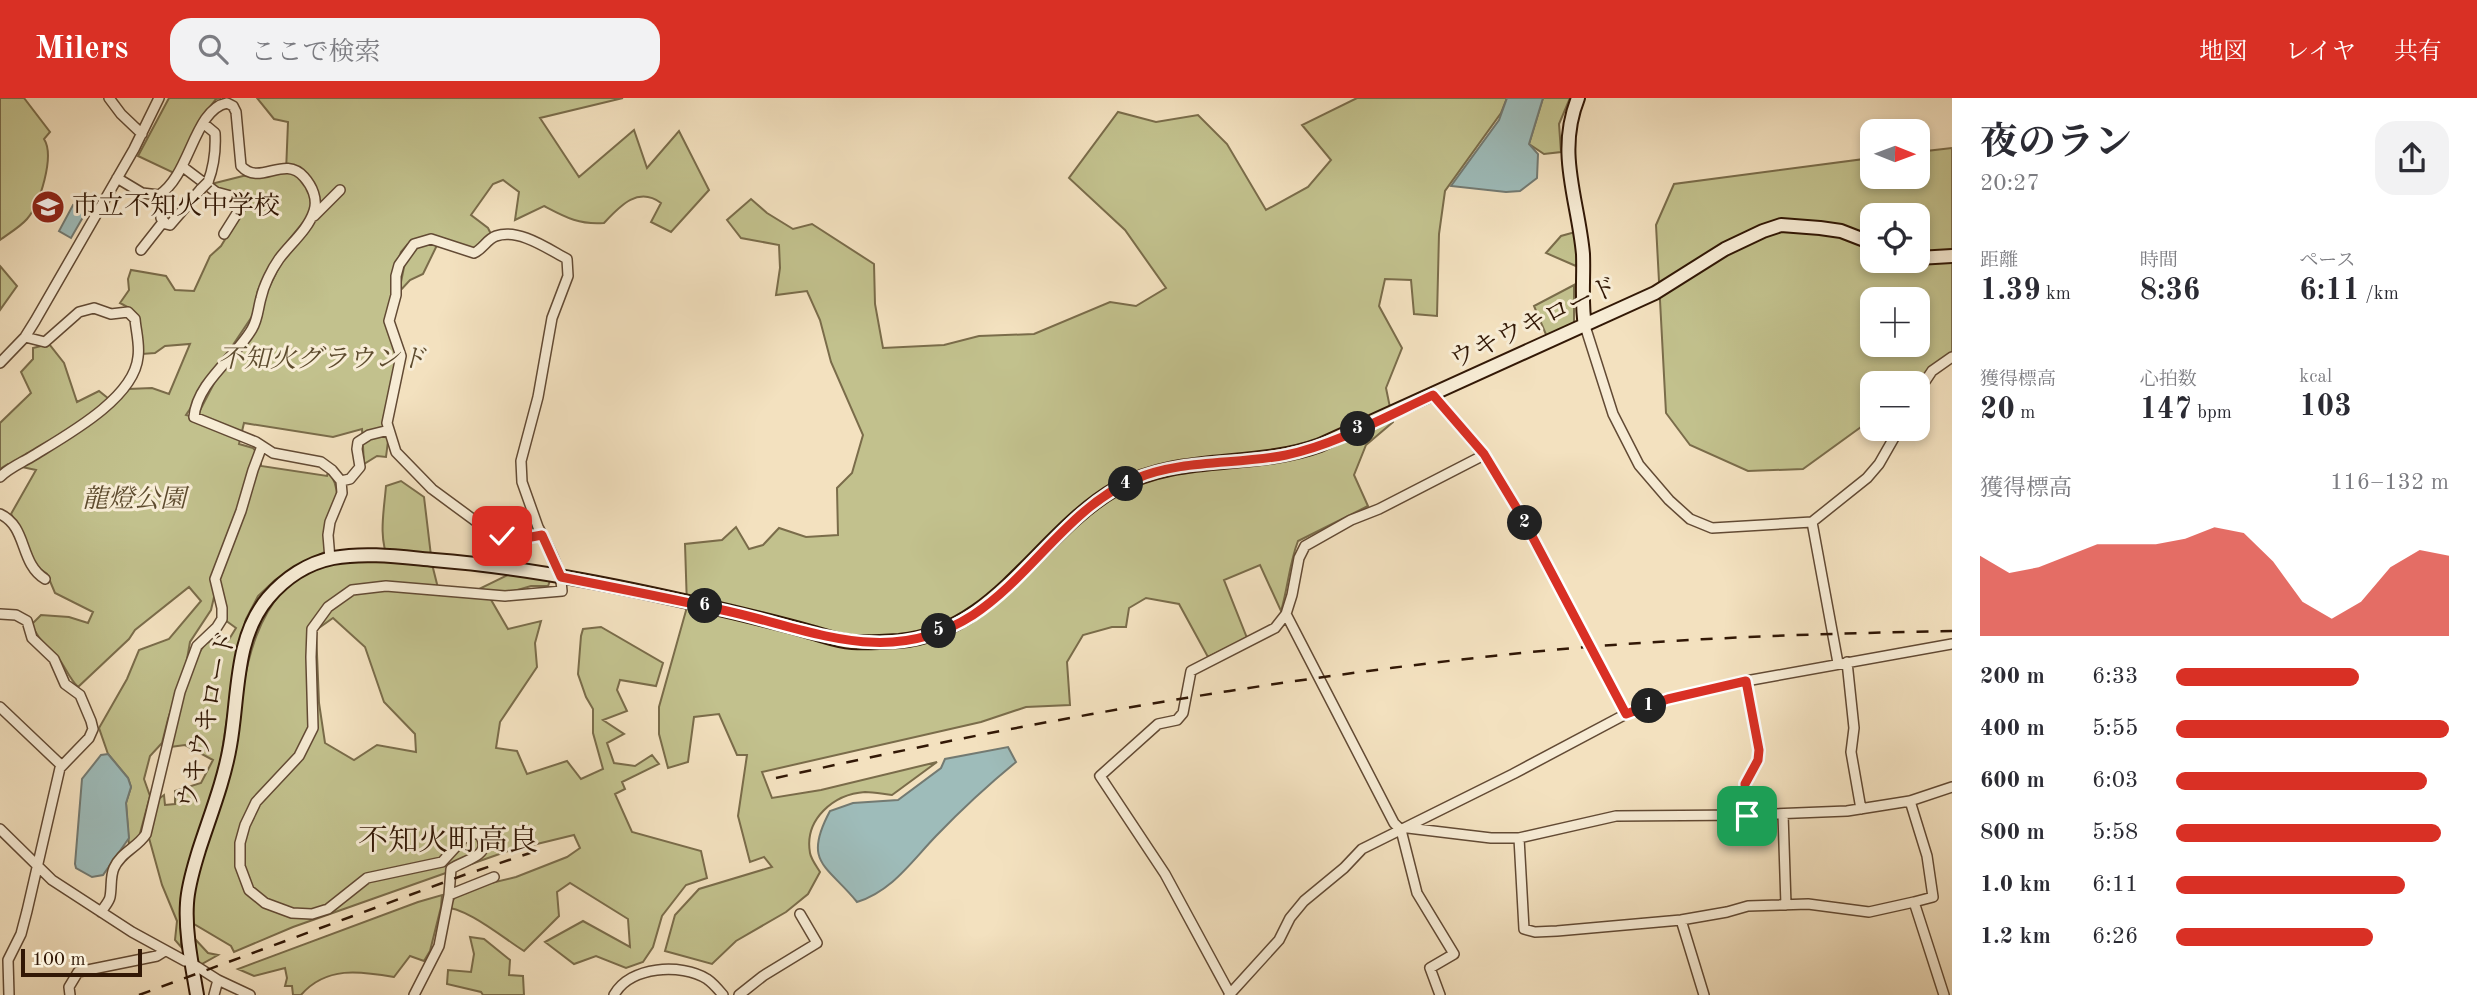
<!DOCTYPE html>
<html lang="ja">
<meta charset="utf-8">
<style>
body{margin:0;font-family:"Old Standard TT","Noto Serif JP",serif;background:#f2f2f3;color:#2b2b33;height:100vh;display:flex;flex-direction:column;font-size:26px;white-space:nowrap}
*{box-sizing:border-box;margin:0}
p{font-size:23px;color:#7c7c81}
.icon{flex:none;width:38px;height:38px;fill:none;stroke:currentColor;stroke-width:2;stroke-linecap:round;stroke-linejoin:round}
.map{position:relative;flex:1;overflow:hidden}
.side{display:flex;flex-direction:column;background:#fff;width:525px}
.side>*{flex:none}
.needle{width:46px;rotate:91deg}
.fabs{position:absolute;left:1860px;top:21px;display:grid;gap:14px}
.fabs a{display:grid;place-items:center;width:70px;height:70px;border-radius:14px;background:#fff;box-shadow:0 4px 10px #0003;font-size:35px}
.scale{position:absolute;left:21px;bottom:18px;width:121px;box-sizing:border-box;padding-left:7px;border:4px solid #321806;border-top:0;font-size:19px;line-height:24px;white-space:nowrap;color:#321806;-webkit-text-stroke:5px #f7ecd5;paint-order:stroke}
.pin{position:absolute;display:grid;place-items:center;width:60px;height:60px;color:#fff;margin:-30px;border-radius:14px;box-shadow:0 4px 10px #0006}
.km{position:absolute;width:35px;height:35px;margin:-18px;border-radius:50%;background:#222;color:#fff;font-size:19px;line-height:35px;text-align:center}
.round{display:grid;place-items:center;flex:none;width:74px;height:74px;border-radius:21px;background:#f2f2f3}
.headline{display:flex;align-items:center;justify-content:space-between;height:119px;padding:0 28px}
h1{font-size:38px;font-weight:700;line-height:52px}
.figures{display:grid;grid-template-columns:repeat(3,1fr);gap:10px;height:119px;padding:7px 28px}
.figures div{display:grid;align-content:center}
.figures b{font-size:30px;font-weight:700}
.figures small{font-size:19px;font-weight:400}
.figures p{font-size:19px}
.chart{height:196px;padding:14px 28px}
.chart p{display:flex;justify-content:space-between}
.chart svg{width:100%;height:126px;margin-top:7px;fill:#d93025;opacity:.7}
ul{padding:0 28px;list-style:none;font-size:23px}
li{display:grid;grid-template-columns:112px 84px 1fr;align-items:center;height:52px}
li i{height:18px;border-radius:9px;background:#d93025}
header{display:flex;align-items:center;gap:42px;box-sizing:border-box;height:98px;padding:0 35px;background:#d93025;color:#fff}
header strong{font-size:33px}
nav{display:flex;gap:38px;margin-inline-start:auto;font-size:24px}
.search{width:490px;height:63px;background:#f2f2f3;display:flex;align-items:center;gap:18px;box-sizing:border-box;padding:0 24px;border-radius:21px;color:#7c7c81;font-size:26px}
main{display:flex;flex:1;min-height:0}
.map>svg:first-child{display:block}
.green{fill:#c2c18d;stroke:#7a6c4a;stroke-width:2;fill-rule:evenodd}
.water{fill:#9ebcba;stroke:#737a72;stroke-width:2}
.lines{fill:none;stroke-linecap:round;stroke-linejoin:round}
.street-casing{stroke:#624a34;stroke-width:12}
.secondary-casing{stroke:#321806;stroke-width:16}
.street{stroke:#f7ecd5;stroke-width:9}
.secondary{stroke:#f7ecd5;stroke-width:12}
.rail{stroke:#321806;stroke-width:2.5;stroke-dasharray:12 12;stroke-linecap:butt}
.street-bridge-casing{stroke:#624a34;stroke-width:12;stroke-linecap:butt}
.street-bridge{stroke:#f7ecd5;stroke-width:9}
.route-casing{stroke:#fff;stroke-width:14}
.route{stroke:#d93025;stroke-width:9}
.labels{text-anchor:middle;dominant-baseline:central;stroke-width:6;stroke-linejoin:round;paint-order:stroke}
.poi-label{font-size:26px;fill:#321806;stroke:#f7ecd5;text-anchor:start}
.street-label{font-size:26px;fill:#321806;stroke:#f7ecd5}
.park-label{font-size:26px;font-style:italic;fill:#5d4b2e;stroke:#f7ecd5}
.quarter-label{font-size:30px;fill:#321806;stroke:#f7ecd5}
</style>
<header>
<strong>Milers</strong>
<div class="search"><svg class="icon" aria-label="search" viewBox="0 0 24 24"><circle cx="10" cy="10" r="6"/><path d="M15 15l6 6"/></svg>ここで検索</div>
<nav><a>地図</a><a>レイヤ</a><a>共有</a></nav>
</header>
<main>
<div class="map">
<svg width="1952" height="897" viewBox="0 0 1952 897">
<rect width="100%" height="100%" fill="#f3e1bf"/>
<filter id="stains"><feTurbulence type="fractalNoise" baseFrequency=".00286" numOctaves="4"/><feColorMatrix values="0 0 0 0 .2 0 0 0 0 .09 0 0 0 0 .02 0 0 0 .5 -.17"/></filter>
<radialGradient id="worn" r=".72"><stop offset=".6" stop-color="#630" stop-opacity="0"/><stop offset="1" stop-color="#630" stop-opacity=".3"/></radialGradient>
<path class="green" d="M0,0H24L50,34L44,41C55,58 40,106 27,121C20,129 8,136 0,142Z
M169,0H221L216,1L198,25L176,76L138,58Z
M257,0H623L540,20L579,79L634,32L647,70L679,33L709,92L671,134L651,124L661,105C638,88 620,108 604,125C579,127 565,119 544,108L515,122L519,94L503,82L493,86L471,117L488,130L491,136L475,151L440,141L423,176L410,182L399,194L406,159L411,151L407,147L401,154L394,174L393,198L387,217L398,263L386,359L377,358L364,366L362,331L333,339L244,325L239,346L253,350L261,359V368L327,378L328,374C347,393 331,430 326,453L275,482L258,498L246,521L238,549L220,666L232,667C242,602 244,496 319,469C340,462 367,464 389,463C378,440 384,413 386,388L401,383L424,399L432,466L439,494L474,499L479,491L512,475L551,480L548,488H531L490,500L508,531L541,523L535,545L537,569L500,624L496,650L517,653L527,676L567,663L581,681L603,671L593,635V611L586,599L578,576L581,538L583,531L601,529L663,565L656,588L620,582L617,592L627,613L603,622L624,636L607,645L614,665L635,668L652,657L659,666L622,684L625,691L615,696L632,734L701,753L707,780L686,787L662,818L653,849L643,864L626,870L596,858L574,866L545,844L583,823L630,849L628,821L570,785L557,794L559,818L524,853C503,840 466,808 441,809L430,853L424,863L410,858L394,879C360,873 326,868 301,897H293L292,888H285L287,880L285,870L254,878L238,871L418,804L442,797L441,809H449L455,799L466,791L516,779L567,759L580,750L574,737L508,753L293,829L234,854L231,848L182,819L181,849L175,842L177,823L162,787L149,740L156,703L164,697L165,707L175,706V693L201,685L213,662L185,647L170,649C178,621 186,572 203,549C206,544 212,543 217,540L225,548L236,530L225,522L222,499H214L211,512L190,544L186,567L168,621L162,645L150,658L144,681L150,698L138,743L129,748L126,705L131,689L128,680L108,656L99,630L127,581L139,552L169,541L201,503L189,489L135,532L129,541L78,589C69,580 66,570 59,561C49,548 37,542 32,526L41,517L69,519L88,525L93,514L55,495L47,476L36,468L26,443L11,416L36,372L8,366L0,371V325L31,295L21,274L33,261V250L49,246L64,265L77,304L99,293L114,305L128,291L152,290L169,296L190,246L165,248L155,255L142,256C141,234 143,215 120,205L129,192L128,181L131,172L166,178L175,192L194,193L210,158L221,148L238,120L246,101L221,95L211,86L243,78L286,74L288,24L274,21ZM309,88L316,110L304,138L281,165L264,200L252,237L223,268L196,320L186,317L253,217L258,192L278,155L306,121L312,109ZM333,520L365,549L384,604L415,636L416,654L377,647L354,662L325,645L319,605L316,532Z
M1357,0H1507L1501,15L1445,93L1439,136L1437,218L1414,216L1411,182L1385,181L1379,208L1402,250L1386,290L1393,324L1366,347L1354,377L1368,408L1298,443C1289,466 1288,490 1281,513L1260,467L1224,482L1247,540L1208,559L1179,506L1146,500L1129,510L1126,529H1112L1083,537L1067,564L1070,607L1026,609L981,624L762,674L772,700L821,692L937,664L892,697C883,696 874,694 865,694C834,696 804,721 810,755C811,761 817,769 820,774L808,796L786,814L736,843L712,866L665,853L675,817L699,791L772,769L764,759L750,764L738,718L747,657H737L719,616L694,619L688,664L668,670L659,636V609L687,509L685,446L722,442L736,429L749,451L763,447L779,430L806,439L838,437L837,390L852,375L863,337L831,264L820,222L807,193L776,197L780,170L779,147L741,140L727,122L751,101L767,115L793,131L812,126L874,166L875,206L883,250L944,247L979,238L1034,236L1110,204L1136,208L1166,190L1125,132L1069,80L1118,14L1156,24L1198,17L1227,46L1266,112L1308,89L1331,62L1302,27Z
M1543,0H1570L1559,26L1561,54L1544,56L1529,46Z
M1952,50V264L1918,288V285H1872V321L1803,371L1748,373L1690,347L1666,315L1656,127L1674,86L1872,60V79H1918V54ZM1872,117H1918V163H1872ZM1872,201H1918V247H1872Z
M1575,134C1575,146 1579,157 1576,168L1546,155L1561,138Z
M0,168L17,188L0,212Z
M1574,187V226L1547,239L1534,208Z
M470,839L484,841L510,862L509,877L523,878L524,897H483L481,894L447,886L448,872L471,874L474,856Z
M195,841L208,855L218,857L200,867L196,864Z"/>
<path class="water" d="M1507,0H1543L1529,46L1538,56L1537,80L1520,93L1506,94L1451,88L1499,22Z
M73,107L86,114L71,140L59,133Z
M1008,649L1016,664C988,687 961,712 936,738C911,764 892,793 857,804C827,767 802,765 830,713L853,705L898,702L941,670L945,661Z
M108,656L128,680L131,689L126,705L129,740L103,777L92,779L76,770L75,766L82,681L101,657Z"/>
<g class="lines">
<defs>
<path id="street" d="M109,0L121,16L142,36
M203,25L215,35C216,52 214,68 208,84
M183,69L216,94L242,101L241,109L224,136
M117,80L142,95L159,97C190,78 194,11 227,5L233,8L236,14L241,68C260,89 284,56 304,79C312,88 318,101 314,113C308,132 290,146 279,161C272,171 264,187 261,200C258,210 258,221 252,231C236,259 197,284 194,319L256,344L273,355L321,364L332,372L341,383L342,395L330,424L328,437L330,461
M159,97L161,120L166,126L170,127L201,91
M314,118L340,92
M141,152L163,124
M1585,228L1613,316L1639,367L1669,402L1690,421L1712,430L1812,424L1838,565
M0,265L25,239L35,223L134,51L159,0
M1918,294L1932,273L1952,259
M1433,297L1484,357L1522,419L1626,616
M0,379C9,370 21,365 31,359C65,338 134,301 138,259C140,247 136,233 135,221L128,214L111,216L94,210L79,214L45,244L25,239
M341,383L350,381L360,369L357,351L358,344L369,337L389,332
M0,416C28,429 19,465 45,481
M1812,424L1867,380L1879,366L1899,331
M0,516L16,517L27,523L32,540L54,561L65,586L80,597L91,623L93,631L89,640L60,670L27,813L21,836L8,862L9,897
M1286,516L1394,725L1401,732L1417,795L1454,856L1430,870L1440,897
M1847,564L1854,630L1851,654L1861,711
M1746,583L1759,652L1758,662L1745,686L1747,717
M0,609L61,667
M1910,703L1927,758L1933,799L1914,804
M1783,716L1786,807
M1408,730L1491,740H1519L1616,718L1747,717L1847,713L1910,703L1952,689
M0,731L52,782L132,834L185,863
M1519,740L1524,831L1535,834L1557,833L1681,822L1727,814L1748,808L1808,806L1869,814L1914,804L1944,897
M449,797L494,779
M101,814C104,809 109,804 110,799C112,789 110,779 114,770C121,754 137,750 146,736L180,594L197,548L217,529L222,521V510L215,481L241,413L253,372L262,348
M1681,822L1704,897
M196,868L218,882L250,897
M1230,896L1165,776L1100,678L1158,626L1177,622L1183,615L1191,573L1275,530L1286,516L1292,497L1299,460L1305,448L1351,422L1379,411L1484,357
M70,897L69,889L78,874L157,858L165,853
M214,897L218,882
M414,897L439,848L449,797L451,771C465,761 493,759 480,737L472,735L463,741L442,764L367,780L328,811L312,816L292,815L265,805L249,792L240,768V745L245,727L256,704L299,658L313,630L311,559L312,531L328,509L352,492L386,488L505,498L562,493C561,470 549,450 538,429L522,384L521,363L538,299L552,220L568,178L567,161C548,151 519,130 496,138C487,141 483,151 474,155L431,141L414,146L399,167L396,178V197L389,223L401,258L387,325L396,354L432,391L474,422L502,438L526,440L542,437
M614,897C630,868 681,865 707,881C713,885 718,891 723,897
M739,897L763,878L817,845L800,816
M1229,897L1279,842L1290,820L1304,803L1344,770L1362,751L1513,676L1626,616L1668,601L1746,583L1952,546"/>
<path id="secondary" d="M1578,0C1556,55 1578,101 1583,156C1584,180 1581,205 1585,228
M1918,160L1952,158
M197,897C192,867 185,835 187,805C188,787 194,769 199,752C210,718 224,683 230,648C239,599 234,540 268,500C285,480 308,465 333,460C366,454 401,459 434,462C534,470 634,491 732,514C757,520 782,526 807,533C822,537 837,543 852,544C867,545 883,544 899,543C997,534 1038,435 1117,390C1178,355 1255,371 1320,347L1655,195L1725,151L1763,133L1781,127L1820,130L1841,133L1872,145"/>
</defs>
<use href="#street" class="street-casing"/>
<use href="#secondary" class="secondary-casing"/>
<use href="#street" class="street"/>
<use href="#secondary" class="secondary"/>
<path class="rail" d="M776,680C1012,627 1252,584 1493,558C1645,541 1799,536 1952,533
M139,897L464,777L542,751"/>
<defs>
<path id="street-bridge" d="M201,91L208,84"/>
</defs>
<use href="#street-bridge" class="street-bridge-casing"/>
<use href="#street-bridge" class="street-bridge"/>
</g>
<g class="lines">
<defs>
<path id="route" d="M502,438L526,440L542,437L561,479C617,490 672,501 727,513C813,532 889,571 973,517C1032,478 1068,410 1135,381C1182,361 1236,367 1286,357C1335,347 1387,318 1433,297L1484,356L1522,419L1626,616L1668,601L1746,583L1759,652L1758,662L1745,686L1747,718"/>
</defs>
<use href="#route" class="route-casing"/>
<use href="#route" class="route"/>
</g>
<defs>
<symbol id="school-disc" viewBox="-11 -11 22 22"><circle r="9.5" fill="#8f2418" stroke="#f7ecd5"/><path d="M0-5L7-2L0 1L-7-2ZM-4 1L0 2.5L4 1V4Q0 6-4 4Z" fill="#fff"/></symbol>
</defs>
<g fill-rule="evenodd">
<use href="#school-disc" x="29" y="90" width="38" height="38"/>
</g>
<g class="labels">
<g class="poi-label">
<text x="72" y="109">市立不知火中学校</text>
</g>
<g class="street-label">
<text transform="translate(1534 226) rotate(-25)">ウキウキロード</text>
<text transform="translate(208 622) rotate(-77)">ウキウキロード</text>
</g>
<g class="park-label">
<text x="322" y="262">不知火グラウンド</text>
<text x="134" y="402">龍燈公園</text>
</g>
<g class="quarter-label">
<text x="448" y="744">不知火町高良</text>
</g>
</g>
<rect width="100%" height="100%" filter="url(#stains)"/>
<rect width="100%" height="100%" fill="url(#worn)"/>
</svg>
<div class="fabs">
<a><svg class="needle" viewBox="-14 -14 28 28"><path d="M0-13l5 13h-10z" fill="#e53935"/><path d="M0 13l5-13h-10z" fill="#7c7c81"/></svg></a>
<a><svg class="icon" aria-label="locate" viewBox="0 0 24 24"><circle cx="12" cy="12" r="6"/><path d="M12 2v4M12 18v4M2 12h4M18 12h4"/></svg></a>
<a>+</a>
<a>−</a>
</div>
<div class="scale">100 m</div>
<div class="pin" style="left:1747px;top:718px;background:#1e9e55"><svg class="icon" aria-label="arrive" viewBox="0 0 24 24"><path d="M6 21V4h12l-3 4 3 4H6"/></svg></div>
<div class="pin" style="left:502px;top:438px;background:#d93025"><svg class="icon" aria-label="check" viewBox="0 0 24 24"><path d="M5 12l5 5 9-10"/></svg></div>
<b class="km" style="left:1649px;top:608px">1</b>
<b class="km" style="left:1525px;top:425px">2</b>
<b class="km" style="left:1358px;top:331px">3</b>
<b class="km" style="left:1126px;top:386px">4</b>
<b class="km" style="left:939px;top:533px">5</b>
<b class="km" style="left:705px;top:508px">6</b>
</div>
<section class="side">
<div class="headline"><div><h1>夜のラン</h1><p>20:27</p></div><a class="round"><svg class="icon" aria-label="share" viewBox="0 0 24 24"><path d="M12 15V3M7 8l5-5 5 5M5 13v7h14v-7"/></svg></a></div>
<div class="figures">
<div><p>距離</p><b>1.39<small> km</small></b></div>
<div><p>時間</p><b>8:36</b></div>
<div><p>ペース</p><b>6:11<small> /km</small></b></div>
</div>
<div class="figures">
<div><p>獲得標高</p><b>20<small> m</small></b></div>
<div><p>心拍数</p><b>147<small> bpm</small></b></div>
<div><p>kcal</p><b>103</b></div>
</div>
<div class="chart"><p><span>獲得標高</span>116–132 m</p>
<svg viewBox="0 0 160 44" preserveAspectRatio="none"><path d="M0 44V16L10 22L20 20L30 16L40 12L50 12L60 12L70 10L80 6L90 8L100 18L110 32L120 38L130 32L140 20L150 14L160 16V44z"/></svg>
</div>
<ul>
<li><b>200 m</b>6:33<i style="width:67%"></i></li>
<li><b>400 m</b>5:55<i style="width:100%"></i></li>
<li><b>600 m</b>6:03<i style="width:92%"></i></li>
<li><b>800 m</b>5:58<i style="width:97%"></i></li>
<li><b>1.0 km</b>6:11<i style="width:84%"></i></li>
<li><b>1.2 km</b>6:26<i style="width:72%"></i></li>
</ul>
</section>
</main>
